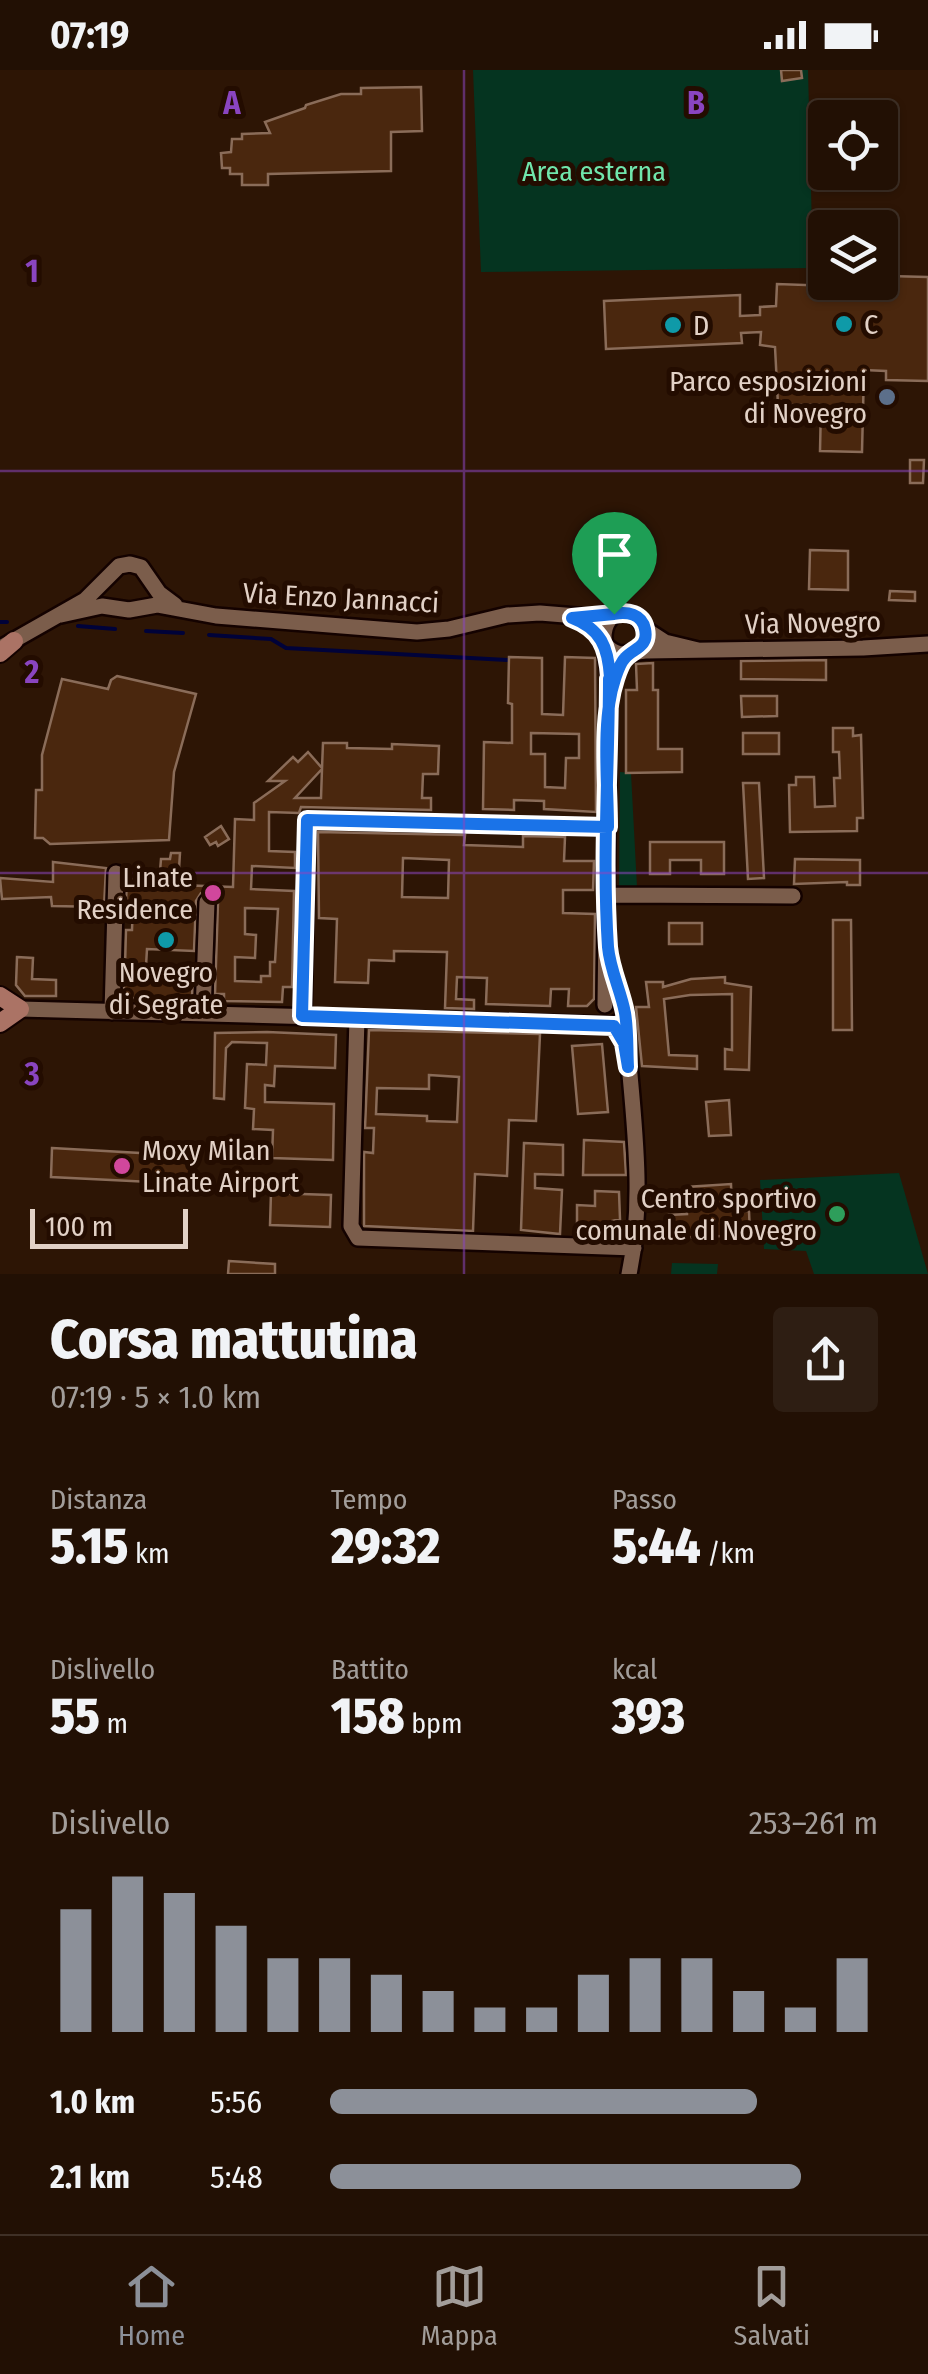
<!DOCTYPE html>
<html lang="it">
<meta charset="utf-8">
<style>
body{margin:0;font-family:"Fira Sans Condensed",sans-serif;background:#2e1e13;color:#f1f3f6;height:100vh;display:flex;flex-direction:column;font-size:38px;white-space:nowrap}
*{box-sizing:border-box;margin:0}
p{font-size:32px;color:#a29d9a}
.icon{flex:none;width:55px;height:55px;fill:none;stroke:currentColor;stroke-width:2;stroke-linecap:round;stroke-linejoin:round}
.map{position:relative;height:1204px;overflow:hidden}
.drawer{display:flex;flex-direction:column;background:#221004;flex:1}
.drawer>*{flex:none}
.tools{position:absolute;left:808px;top:30px;display:grid;gap:20px}
.tools a{display:grid;place-items:center;width:90px;height:90px;border-radius:10px;background:#221004;box-shadow:0 2px 8px #0004,0 0 0 2px #3f3026;font-size:50px}
.scale{position:absolute;left:30px;bottom:25px;width:158px;box-sizing:border-box;padding-left:10px;border:5px solid #e2d1c6;border-top:0;font-size:28px;line-height:35px;white-space:nowrap;color:#e2d1c6;-webkit-text-stroke:8px #230c00;paint-order:stroke}
.pin{position:absolute;display:grid;place-items:center;width:85px;height:85px;color:#fff;margin:-102px -42px;border-radius:50% 50% 50% 0;rotate:-45deg;box-shadow:0 0 10px #0007}
.pin .icon{rotate:45deg}
.round{display:grid;place-items:center;flex:none;width:105px;height:105px;border-radius:10px;background:#2e1e13}
.overview{display:flex;align-items:center;justify-content:space-between;height:170px;padding:0 50px}
h1{font-size:55px;font-weight:800;line-height:75px}
.metrics{display:grid;grid-template-columns:repeat(3,1fr);gap:15px;height:170px;padding:10px 50px}
.metrics div{display:grid;align-content:center}
.metrics b{font-size:50px;font-weight:800}
.metrics small{font-size:28px;font-weight:400}
.metrics p{font-size:28px}
.chart{height:280px;padding:20px 50px}
.chart p{display:flex;justify-content:space-between}
.chart svg{width:100%;height:180px;margin-top:10px;stroke:#8c9099;stroke-width:6}
ul{padding:0 50px;list-style:none;font-size:32px}
li{display:grid;grid-template-columns:160px 120px 1fr;align-items:center;height:75px}
li i{height:25px;border-radius:12px;background:#8c9099}
.status{display:flex;justify-content:space-between;align-items:center;height:70px;padding:0 50px;background:#221004;direction:ltr}
.status svg{height:28px;fill:currentColor}
.menu{display:flex;justify-content:space-around;align-items:center;height:140px;border-top:2px solid #3f3026;background:#221004;font-size:28px;color:#a29d9a}
.menu a{display:grid;justify-items:center;gap:5px}
.menu .selected{color:#8c9099}
.map>svg:first-child{display:block}
.green{fill:#053420}
.lines{fill:none;stroke-linecap:round;stroke-linejoin:round}
.stream{stroke:#000239;stroke-width:4}
.building{fill:#4a270e;stroke:#8a6c59;stroke-width:2.5;fill-rule:evenodd}
.minor-casing{stroke:#140200;stroke-width:20}
.major-casing{stroke:#140200;stroke-width:22}
.minor{stroke:#7b5d4b;stroke-width:15}
.major{stroke:#ab7365;stroke-width:18}
.route-casing{stroke:#fff;stroke-width:20}
.route{stroke:#1a73e8;stroke-width:12}
.grid{fill:none;stroke:#8a45c0;stroke-width:2.5;stroke-opacity:0.55}
.culture-dot{fill:#0f9aa8;stroke:#230c00;stroke-width:4}
.service-dot{fill:#5c6f8a;stroke:#230c00;stroke-width:4}
.hotel-dot{fill:#d1479c;stroke:#230c00;stroke-width:4}
.leisure-dot{fill:#2e9e5b;stroke:#230c00;stroke-width:4}
.labels{text-anchor:middle;dominant-baseline:central;stroke-width:10;stroke-linejoin:round;paint-order:stroke}
.park-label{font-size:28px;fill:#70e6ac;stroke:#230c00}
.poi-label{font-size:28px;fill:#e2d1c6;stroke:#230c00;text-anchor:start}
.street-label{font-size:28px;fill:#e2d1c6;stroke:#230c00}
.grid-label{font-size:32px;text-anchor:middle;font-weight:bold;fill:#8a45c0;stroke:#230c00;stroke-width:10;stroke-linejoin:round;paint-order:stroke}
</style>
<div class="status"><b>07:19</b><svg viewBox="0 0 49 12"><path d="M0 12V9h3v3zM5 12V6h3v6zM10 12V3h3v9zM15 12V0h3v12zM26 1h20v11H26zM47 4h2v5h-2z"/></svg></div>
<div class="map">
<svg width="928" height="1204" viewBox="0 0 928 1204">
<rect width="100%" height="100%" fill="#2d1505"/>
<path class="green" d="M473,0H808L813,198L481,202Z
M620,702L631,703L637,817L619,816Z
M899,1103L928,1204H814L806,1181L764,1179L760,1110Z
M672,1193L718,1194L717,1204H671Z"/>
<g class="lines">
<path class="stream" d="M0,552H7
M78,556L115,559
M146,561L183,563
M209,565L271,569L286,578L507,590"/>
</g>
<path class="building" d="M781,0H801L802,8L782,11Z
M421,17L422,61L391,62V101L268,104V115H242V104H230V98H222L221,83L231,82L232,69H242V64L270,63L265,52L305,38L306,35L341,24H361V18Z
M888,206L928,207V311L886,310V301L864,300L862,382L820,381L821,335H778L775,277L760,275L761,262L741,263L742,273L606,279L604,231L740,225V246L760,245V237L776,236L777,214L833,216V213L888,217Z
M910,390H924L923,413H910Z
M810,480L848,481V520L809,519Z
M890,521L915,522V531L889,530Z
M509,587L542,588V644L563,645L565,587L595,588L596,742L544,739V731L514,730V740L483,739L484,672L512,673V634L508,633ZM531,663L579,664V688H566L565,718L545,717V684H531Z
M826,590V610L741,609V591Z
M653,593V620H658V679H682V702L626,703V620H637L636,594Z
M117,606L196,624L174,702L169,770L50,774L43,768H35L36,720H42V685L62,609L108,619L111,610Z
M741,626H777V646L742,647Z
M833,658H853V666L861,665L863,748H857V761L790,762L789,715H796V707H814L815,737L835,736L834,708H840L839,682H833Z
M743,663H779V684H743Z
M323,673H347V678L392,679V674L439,676L438,704H423L422,728H431V740L301,737L299,743L269,742V781L295,782V798L252,796L251,819L294,821L292,917H283L282,932L224,931V924H215L218,832L216,826L208,821L201,823L196,831L194,881L147,879L146,896H125L126,860H132L133,832L126,831L127,809H140L139,814H159L161,789H170L171,783H180L178,815L233,817L235,749L254,750V733L285,711H268L293,687L298,692L308,682L322,698ZM322,699L321,728H295ZM245,838L278,839L275,892H270V906H261V912L235,911V887L255,888L256,865L245,864Z
M743,713H759L764,808L748,809Z
M221,756L229,769L218,776L216,772L210,775L205,767Z
M318,762L465,765L464,775L523,777V766L565,767L564,791H594L593,820H563V843L595,844L594,929L587,936H568L569,919H551L550,936L486,934L487,908L457,907L456,929L474,930V939L445,938L447,882L394,881V891L369,890L368,913L335,912L337,849L319,848ZM403,788L449,790L448,828L402,827Z
M650,772H724V804H701V790H670V804H650Z
M795,789L860,790V815H847V812L794,814Z
M53,792L106,798L104,837L52,836L51,827L2,829L0,808L53,812Z
M833,850H851L852,960H833Z
M669,853H702V874H669Z
M17,887L33,888L32,909L56,910V926H25L16,915Z
M182,902L193,903L192,928H124V911L181,912Z
M725,907V913L751,917L749,1000L725,999V979L732,980V924L690,925L664,929L669,985L697,986V999L642,996L636,937H649L646,912H663V917L691,909Z
M369,960L540,964L536,1051L509,1050L507,1106L475,1104L473,1161L364,1156V1082L373,1083L374,1058H365ZM429,1005L459,1007L457,1052L427,1051V1046L376,1044L377,1018L429,1019Z
M267,962L336,965L335,998L275,996L274,1016L265,1015V1032L334,1034L333,1090L272,1088L273,1060L253,1059L254,1039L245,1038L247,994L266,995L267,973L232,972L226,978L224,1029L214,1028L215,963Z
M602,974L608,1042L578,1044L572,976Z
M729,1030L731,1065L709,1066L706,1032Z
M584,1070L624,1072L626,1105H583Z
M524,1073L563,1075V1105L535,1104V1118L562,1120L560,1164L521,1160Z
M52,1078L193,1086L191,1114L51,1107Z
M731,1114L732,1141H749L750,1165L671,1168L669,1145L687,1144L686,1117Z
M595,1121L619,1122L620,1149L612,1151L611,1160L577,1161V1135L595,1136Z
M271,1123L331,1125L330,1157L270,1155Z
M229,1191L275,1194V1204H228Z"/>
<g class="lines">
<defs>
<path id="minor" d="M61,545L102,536L129,540L157,535L216,546L417,562L449,559L507,545L540,543L589,547L624,542L638,547L645,559L665,572L698,580
M605,574C617,589 628,583 645,581L863,578L928,574
M4,576L85,530L119,496L130,494L141,497L159,523L175,535
M609,825L793,826
M605,935L609,607C609,585 595,560 614,545
M20,939L613,955L623,950L624,939
M112,942L116,803
M203,943L207,832
M625,943C630,1028 647,1120 629,1204
M303,946L307,750L608,757
M357,948L351,1156L358,1168L634,1178"/>
<path id="major" d="M0,583L14,571
M0,926L20,939L0,953"/>
</defs>
<use href="#minor" class="minor-casing"/>
<use href="#major" class="major-casing"/>
<use href="#minor" class="minor"/>
<use href="#major" class="major"/>
</g>
<g class="lines">
<defs>
<path id="route" d="M614,544L572,548C601,559 608,577 610,607L609,609C609,697 602,788 608,877C610,900 621,921 625,943C628,961 627,979 628,997L624,973L614,956L302,946L307,750L608,757C608,713 601,650 615,609C617,603 620,593 625,588C634,578 649,577 645,559C642,544 627,541 614,544"/>
</defs>
<use href="#route" class="route-casing"/>
<use href="#route" class="route"/>
</g>
<path class="grid" d="M464,0V1204M0,401H928M0,803H928"/>
<g class="culture-dot">
<circle cx="844" cy="254" r="10"/>
<circle cx="673" cy="255" r="10"/>
<circle cx="166" cy="870" r="10"/>
</g>
<circle class="service-dot" cx="887" cy="327" r="10"/>
<g class="hotel-dot">
<circle cx="213" cy="823" r="10"/>
<circle cx="122" cy="1096" r="10"/>
</g>
<circle class="leisure-dot" cx="837" cy="1144" r="10"/>
<g class="labels">
<g class="park-label">
<text x="594" y="101">Area esterna</text>
</g>
<g class="poi-label">
<text x="864" y="254">C</text>
<text x="693" y="255">D</text>
<text x="867" y="311" text-anchor="end">Parco esposizioni<tspan x="867" dy="32">di Novegro</tspan></text>
<text x="193" y="807" text-anchor="end">Linate<tspan x="193" dy="32">Residence</tspan></text>
<text x="166" y="902" text-anchor="middle">Novegro<tspan x="166" dy="32">di Segrate</tspan></text>
<text x="142" y="1080">Moxy Milan<tspan x="142" dy="32">Linate Airport</tspan></text>
<text x="817" y="1128" text-anchor="end">Centro sportivo<tspan x="817" dy="32">comunale di Novegro</tspan></text>
</g>
<g class="street-label">
<text transform="translate(341 528) rotate(3)">Via Enzo Jannacci</text>
<text transform="translate(813 553) rotate(-1)">Via Novegro</text>
</g>
</g>
<g class="grid-label">
<text x="232" y="44">A</text>
<text x="696" y="44">B</text>
<text x="32" y="212">1</text>
<text x="32" y="613">2</text>
<text x="32" y="1015">3</text>
</g>
</svg>
<div class="tools">
<a><svg class="icon" aria-label="locate" viewBox="0 0 24 24"><circle cx="12" cy="12" r="6"/><path d="M12 2v4M12 18v4M2 12h4M18 12h4"/></svg></a>
<a><svg class="icon" aria-label="layers" viewBox="0 0 24 24"><path d="M12 4l9 5-9 5-9-5zM3 14l9 5 9-5"/></svg></a>
</div>
<div class="scale">100 m</div>
<div class="pin" style="left:614px;top:544px;background:#1e9e55"><svg class="icon" aria-label="arrive" viewBox="0 0 24 24"><path d="M6 21V4h12l-3 4 3 4H6"/></svg></div>
</div>
<section class="drawer">
<div class="overview"><div><h1>Corsa mattutina</h1><p>07:19 · 5 × 1.0 km</p></div><a class="round"><svg class="icon" aria-label="share" viewBox="0 0 24 24"><path d="M12 15V3M7 8l5-5 5 5M5 13v7h14v-7"/></svg></a></div>
<div class="metrics">
<div><p>Distanza</p><b>5.15<small> km</small></b></div>
<div><p>Tempo</p><b>29:32</b></div>
<div><p>Passo</p><b>5:44<small> /km</small></b></div>
</div>
<div class="metrics">
<div><p>Dislivello</p><b>55<small> m</small></b></div>
<div><p>Battito</p><b>158<small> bpm</small></b></div>
<div><p>kcal</p><b>393</b></div>
</div>
<div class="chart"><p><span>Dislivello</span>253–261 m</p>
<svg viewBox="0 0 160 44" preserveAspectRatio="none"><path d="M5 44V14M15 44V6M25 44V10M35 44V18M45 44V26M55 44V26M65 44V30M75 44V34M85 44V38M95 44V38M105 44V30M115 44V26M125 44V26M135 44V34M145 44V38M155 44V26"/></svg>
</div>
<ul>
<li><b>1.0 km</b>5:56<i style="width:78%"></i></li>
<li><b>2.1 km</b>5:48<i style="width:86%"></i></li>
</ul>
</section>
<nav class="menu">
<a class="selected"><svg class="icon" aria-label="home" viewBox="0 0 24 24"><path d="M3 11l9-7 9 7M6 9v11h12V9"/></svg>Home</a>
<a><svg class="icon" aria-label="map" viewBox="0 0 24 24"><path d="M3 6l6-2 6 2 6-2v14l-6 2-6-2-6 2zM9 4v14M15 6v14"/></svg>Mappa</a>
<a><svg class="icon" aria-label="saved" viewBox="0 0 24 24"><path d="M7 4h10v16l-5-4-5 4z"/></svg>Salvati</a>
</nav>
